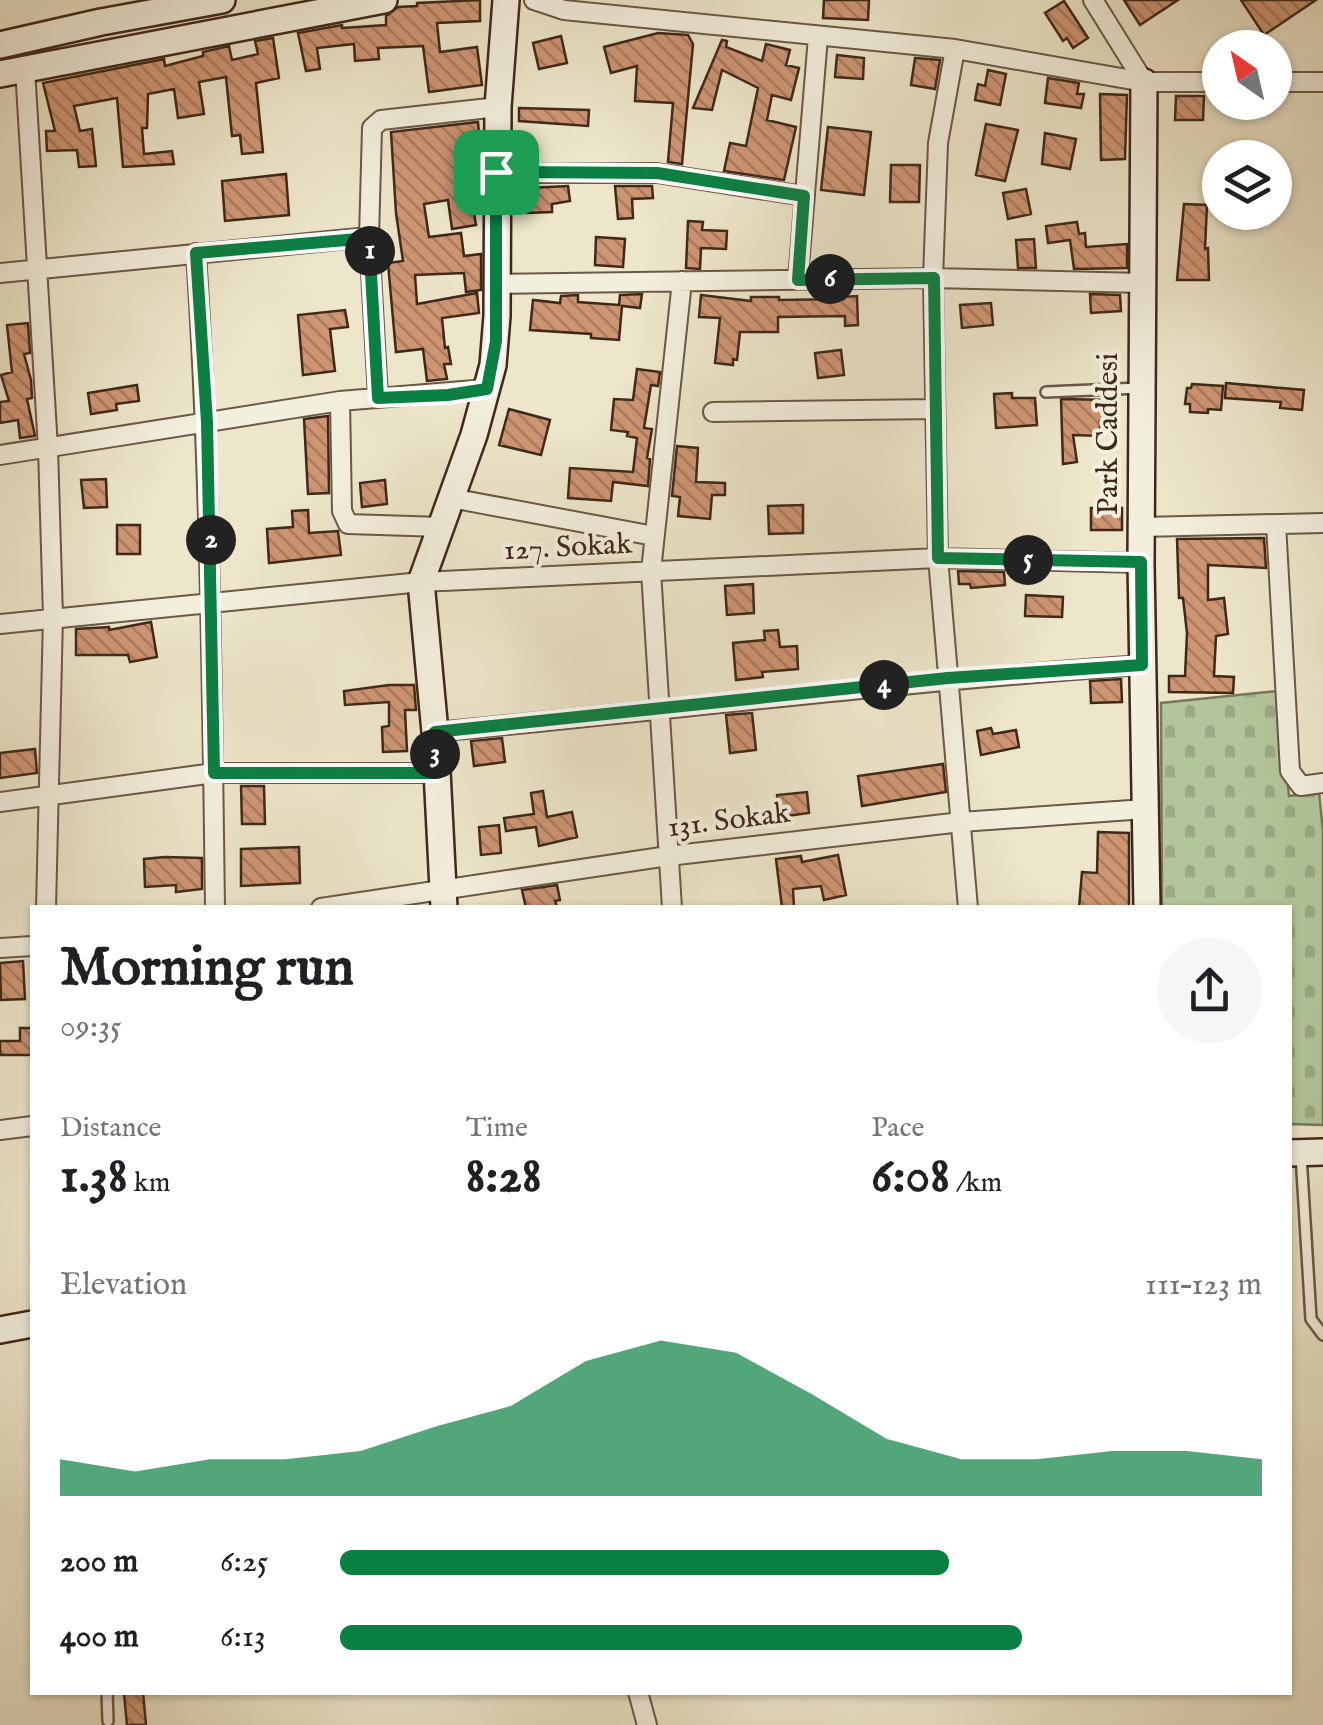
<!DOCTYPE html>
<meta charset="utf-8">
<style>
body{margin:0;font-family:"IM FELL English",serif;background:#f6f6f6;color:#202124;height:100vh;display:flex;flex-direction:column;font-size:38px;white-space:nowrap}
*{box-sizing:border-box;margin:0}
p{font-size:32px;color:#757577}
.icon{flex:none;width:55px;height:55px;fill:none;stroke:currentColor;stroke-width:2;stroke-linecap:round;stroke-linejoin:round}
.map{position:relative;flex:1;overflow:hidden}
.panel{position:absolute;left:30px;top:905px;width:1262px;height:790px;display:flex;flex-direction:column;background:#fff;border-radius:0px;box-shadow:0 2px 8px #0004}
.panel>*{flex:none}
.needle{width:65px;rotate:326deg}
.fabs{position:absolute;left:1202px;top:30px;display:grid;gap:20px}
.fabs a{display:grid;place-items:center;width:90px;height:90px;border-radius:50%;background:#fff;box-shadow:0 2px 8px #0004;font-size:50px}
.pin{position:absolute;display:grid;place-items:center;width:85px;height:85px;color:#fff;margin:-42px;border-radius:20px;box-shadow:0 5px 15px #0006}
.km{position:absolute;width:50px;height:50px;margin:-25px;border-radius:50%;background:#222;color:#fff;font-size:28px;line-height:50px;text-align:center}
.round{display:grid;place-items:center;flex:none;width:105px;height:105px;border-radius:52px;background:#f6f6f6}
.overview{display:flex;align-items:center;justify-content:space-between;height:170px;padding:0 30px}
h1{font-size:55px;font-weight:700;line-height:75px}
.stats{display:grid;grid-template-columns:repeat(3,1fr);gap:15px;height:170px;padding:10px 30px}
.stats div{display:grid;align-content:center}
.stats b{font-size:50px;font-weight:700}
.stats small{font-size:28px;font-weight:400}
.stats p{font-size:28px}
.chart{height:280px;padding:20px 30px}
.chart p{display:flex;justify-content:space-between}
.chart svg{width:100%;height:180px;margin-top:10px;fill:#0b8043;opacity:.7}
ul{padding:0 30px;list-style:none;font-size:32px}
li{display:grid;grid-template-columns:160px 120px 1fr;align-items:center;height:75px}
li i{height:25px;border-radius:12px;background:#0b8043}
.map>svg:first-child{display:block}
.cemetery{fill:url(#cemetery-stones);stroke:#7a775a;stroke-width:2.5}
.building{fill:url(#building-back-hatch);stroke:#402819;stroke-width:2.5}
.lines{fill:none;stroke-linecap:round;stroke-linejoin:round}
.lane-casing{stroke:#6b5845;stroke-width:14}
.street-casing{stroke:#6b5845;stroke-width:22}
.secondary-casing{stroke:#402819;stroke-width:30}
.lane{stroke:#f3efdd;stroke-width:9}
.street{stroke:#f3efdd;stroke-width:18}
.secondary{stroke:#f3efdd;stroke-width:25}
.route-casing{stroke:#fff;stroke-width:20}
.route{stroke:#0b8043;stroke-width:12}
.labels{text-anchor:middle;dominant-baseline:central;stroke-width:8;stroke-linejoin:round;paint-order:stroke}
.street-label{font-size:30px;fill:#402819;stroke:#f3efdd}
</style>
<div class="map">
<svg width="1323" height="1725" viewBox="0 0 1323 1725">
<defs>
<pattern id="cemetery-stones" width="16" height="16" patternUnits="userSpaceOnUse" patternTransform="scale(2.5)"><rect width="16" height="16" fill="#b3c69b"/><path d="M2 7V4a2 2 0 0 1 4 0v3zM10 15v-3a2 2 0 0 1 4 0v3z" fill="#9baa85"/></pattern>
<pattern id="building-back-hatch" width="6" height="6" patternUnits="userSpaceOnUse" patternTransform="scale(2.5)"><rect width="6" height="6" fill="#ce9573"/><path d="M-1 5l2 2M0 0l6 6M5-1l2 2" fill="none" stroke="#a97a5e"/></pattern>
</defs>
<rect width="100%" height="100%" fill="#ede6ca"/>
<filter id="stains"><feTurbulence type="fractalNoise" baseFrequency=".002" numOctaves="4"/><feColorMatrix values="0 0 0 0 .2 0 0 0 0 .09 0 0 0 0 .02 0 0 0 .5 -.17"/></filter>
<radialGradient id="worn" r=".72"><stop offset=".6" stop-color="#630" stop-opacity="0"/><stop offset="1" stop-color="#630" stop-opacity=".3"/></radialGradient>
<path class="cemetery" d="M1278,691L1289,796L1319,792L1323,832V1125L1290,1124V908L1162,907L1161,703Z"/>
<path class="building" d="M480,0V21L437,23L440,52L477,47L482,85L429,92L423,46L378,48L379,59L355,61L354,44L317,48L320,69L306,71L298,33L342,25V28L386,25V16L398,7L417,6V3Z
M824,0H869L868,20L823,18Z
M1124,0H1178L1140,25Z
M1241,0H1316L1264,35Z
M1064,1L1088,38L1073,48L1067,38L1063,41L1045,13Z
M658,33L688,35L693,44L682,164L668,162L673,103L635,101L637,66L611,73L604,47Z
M561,36L567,63L539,69L533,43Z
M273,38L279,78L256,83L263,152L242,154L240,135L232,136L226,77L199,82L204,114L178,118L174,89L148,94L147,128H142L144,154L172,151L174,164L123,167L117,98L74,106L80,131L92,129L96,166L79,167L77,150L47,151L46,131H55L43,83L164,59L165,66L203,56V52L229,46L232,60L258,54L255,41Z
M722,40L727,41L726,47L762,61L766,44L790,50L786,65L799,68L791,100L772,95L767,120L796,127L784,180L724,171L730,143L746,146L758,88L722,70L712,110L693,108Z
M837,55L864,58L863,79L835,77Z
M915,58L940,60L935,89L911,85Z
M988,70L1006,74L1000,105L975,100L978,84L985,86Z
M1048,78L1079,83L1077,94H1084L1081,108L1045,103Z
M1100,94L1127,95L1125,159L1101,160Z
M1176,96H1204L1203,120H1175Z
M519,108L589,110L588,126L519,121Z
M478,122L480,148H475L480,192L471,194L476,225L452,229L448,200L424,204L429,237L461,233L464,256L481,254V290L466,292L464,273L415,275L417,304L477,293L479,313L442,318L445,348L448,347L451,364H444L447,379L427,381L423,349L396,352L388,263L403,261L396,213L391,132Z
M986,124L1018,130L1005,181L976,175Z
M828,127L871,132L864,195L821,190Z
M1045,133L1076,139L1070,169L1042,164Z
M891,165H920L919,202H890Z
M286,174L289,215L225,221L222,181Z
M568,186L570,201L552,204V212L527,213V188Z
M615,186H652L653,198L632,199L633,218L618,219Z
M1026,189L1031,214L1008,219L1003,193Z
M1184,204L1207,205L1205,249L1208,248L1209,280H1177Z
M688,221L703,222L702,230L727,231L726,249L701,248L700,269L686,268Z
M1077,222L1079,234L1085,233L1086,247L1127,244V268L1074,269L1070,240L1048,243L1046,226Z
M596,237L625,239L623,267L595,265Z
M1034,239L1036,268H1018L1016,240Z
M642,294L640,308L622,306L619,340L591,338V334L530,330L533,300L560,303L561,296L578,295V302L619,305L620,295Z
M1090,294L1120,295L1121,311L1091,313Z
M701,295L751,301V297H779V300L844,299V297L857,296L858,325L845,326V316L778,317V332H740L737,360L733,359V365L715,363L720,318L699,317Z
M991,303L993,325L962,328L960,305Z
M345,310L348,327L330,329L335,371L303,375L298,315Z
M28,323L30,353L24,354L31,380L32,398L27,399L35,436L20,438L18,420L0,423V402L9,401L1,375L12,372L7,325Z
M841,350L844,375L818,378L815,353Z
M637,369L660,372L658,386L651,385L644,428L652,429L647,458L650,459L648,486L613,482L611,501L568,498L570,468L633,472L637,438L627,436L628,432L611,430L614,399L633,400Z
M1226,383L1304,390L1302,410L1280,408L1281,402L1225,398Z
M1192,384L1223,386L1221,410L1208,409V413L1190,412V404H1185L1187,388H1191Z
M137,385L139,401L116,404L117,410L91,414L88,393Z
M1012,393V398H1035L1037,425L996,428L994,394Z
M1061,399L1109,400V421H1100V436L1073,435L1077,462L1063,464Z
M509,409L550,420L541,455L499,445Z
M328,416L329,493L308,494L304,419Z
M677,446L698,448L696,482L725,483V495H712L710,519L678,516L680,497L672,496Z
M106,479L107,507L84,508L81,480Z
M385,480L387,504L362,507L360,483Z
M803,505V533L769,534L768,506Z
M1091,508H1122V530H1091Z
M308,510L309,533L338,531L341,555L269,563L267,529L293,527L292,511Z
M117,525H140V554H117Z
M1264,538L1266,568L1208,565V600L1224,598L1228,634L1216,636L1214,676L1234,677L1233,693L1169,692V676H1185L1187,633L1183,598H1179L1177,539Z
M958,571L1004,572L1005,585L971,588L970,584H959Z
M753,584L754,613L727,615L725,586Z
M1026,595L1063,597L1062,617L1025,616Z
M151,622L157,657L130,662L128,655H76V629L109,627V630Z
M778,630L780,647L797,646L798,669L762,672L763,677L736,680L733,643L765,640L764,631Z
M1121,679L1122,702L1091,703L1090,681Z
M389,685H414L416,710H405L407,751L383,752L382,727L389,726V702L345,705L344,691Z
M752,713L756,750L730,753L726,715Z
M991,728L993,734L1016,730L1019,747L981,755L977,731Z
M502,738L505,762L474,766L471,741Z
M35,749L37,773L0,778V753Z
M943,764L946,792L862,806L858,776Z
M241,786H264L265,824H242Z
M543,791L547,817L572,812L577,837L539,846L536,827L506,831L504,818L534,814L531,793Z
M807,792L809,813L779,817L777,795Z
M499,825L501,853L481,855L479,827Z
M1098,832L1129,833V908H1079L1082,872L1097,873Z
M299,847L300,883L241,886V849Z
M838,855L846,895L824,900L821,886L793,889L794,908H782L776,859L801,856L802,862Z
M165,857L202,858V889L176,892V885L145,887L144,859Z
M557,885L560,900L555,901L557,906L526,908L522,890Z
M23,961L25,999L1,1000L0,963Z
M20,1028H32V1055H0V1041H20Z
M132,1692H143L146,1725H127L124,1694Z"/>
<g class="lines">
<defs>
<path id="lane" d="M1046,392L1139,388
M1301,1155L1311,1319L1323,1335
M107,1692L108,1721"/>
<path id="street" d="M534,0L564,10L955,49L1144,82H1220
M1093,0L1144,82
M955,49L938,143L933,278L938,558L968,908
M25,69L48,448L53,617L46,908
M1275,82H1323
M496,173H657L804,196
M196,253C210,471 212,689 215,908
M0,273L369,237
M798,279L818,37
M497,284L933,278L1143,283
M378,397L369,237L372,128L381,120L498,107
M340,401L342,511L348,524L441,527
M713,412L935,409
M0,455L340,401L487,389
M451,498L654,536
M1276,524L1290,771L1301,786L1323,783
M1141,527L1323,523
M0,624L421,582L938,558L1141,563
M435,732C671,710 906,681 1142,665
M0,802L214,773H436
M321,908L668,856L961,822L1145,809
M672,908L651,571L682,281
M0,948L32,946
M0,1130L32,1126
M638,1692L647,1725"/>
<path id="secondary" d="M0,45L101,22L222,0
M0,74L384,0
M1144,82L1141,563L1147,908
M444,908L435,732L421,582L474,435L493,365L497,316L498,107L506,0
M1290,1153L1323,1152
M0,1330L32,1324"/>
</defs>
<use href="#lane" class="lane-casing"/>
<use href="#street" class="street-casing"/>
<use href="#secondary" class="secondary-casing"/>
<use href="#lane" class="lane"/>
<use href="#street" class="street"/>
<use href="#secondary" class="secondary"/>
</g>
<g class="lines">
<defs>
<path id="route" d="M496,172L657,173L804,196L798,280L934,278L938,558L1141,562L1142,665L948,678L435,732L436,773H214L207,422L196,253L369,238L378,398L448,395L487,389L496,341Z"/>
</defs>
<use href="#route" class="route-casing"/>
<use href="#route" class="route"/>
</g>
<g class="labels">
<g class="street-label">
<text transform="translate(1109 434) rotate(-90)">Park Caddesi</text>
<text transform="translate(568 548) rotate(-3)">127. Sokak</text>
<text transform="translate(729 821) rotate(-7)">131. Sokak</text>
</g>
</g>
<rect width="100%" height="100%" filter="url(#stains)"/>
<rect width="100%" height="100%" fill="url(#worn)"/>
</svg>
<div class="fabs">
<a><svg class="needle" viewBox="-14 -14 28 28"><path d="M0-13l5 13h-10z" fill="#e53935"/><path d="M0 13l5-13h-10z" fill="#757577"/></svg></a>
<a><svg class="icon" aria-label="layers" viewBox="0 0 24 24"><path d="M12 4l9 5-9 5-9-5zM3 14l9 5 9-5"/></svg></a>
</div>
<div class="pin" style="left:496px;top:172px;background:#1e9e55"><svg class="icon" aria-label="arrive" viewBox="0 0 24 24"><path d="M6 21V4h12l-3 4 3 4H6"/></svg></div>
<b class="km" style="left:370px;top:251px">1</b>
<b class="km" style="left:211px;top:540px">2</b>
<b class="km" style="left:435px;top:754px">3</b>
<b class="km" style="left:884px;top:685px">4</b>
<b class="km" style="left:1028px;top:560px">5</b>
<b class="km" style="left:830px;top:279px">6</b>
<section class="panel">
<div class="overview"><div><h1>Morning run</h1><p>09:35</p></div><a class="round"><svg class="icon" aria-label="share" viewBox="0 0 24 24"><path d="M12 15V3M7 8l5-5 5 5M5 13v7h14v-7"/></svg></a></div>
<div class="stats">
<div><p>Distance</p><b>1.38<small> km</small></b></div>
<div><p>Time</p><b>8:28</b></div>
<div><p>Pace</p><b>6:08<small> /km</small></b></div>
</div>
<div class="chart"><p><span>Elevation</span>111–123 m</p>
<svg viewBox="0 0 160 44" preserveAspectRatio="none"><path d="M0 44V35L10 38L20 35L30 35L40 33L50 27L60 22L70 11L80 6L90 9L100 19L110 30L120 35L130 35L140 33L150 33L160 35V44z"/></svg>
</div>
<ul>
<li><b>200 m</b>6:25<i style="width:66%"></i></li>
<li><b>400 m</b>6:13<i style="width:74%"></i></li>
</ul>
</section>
</div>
